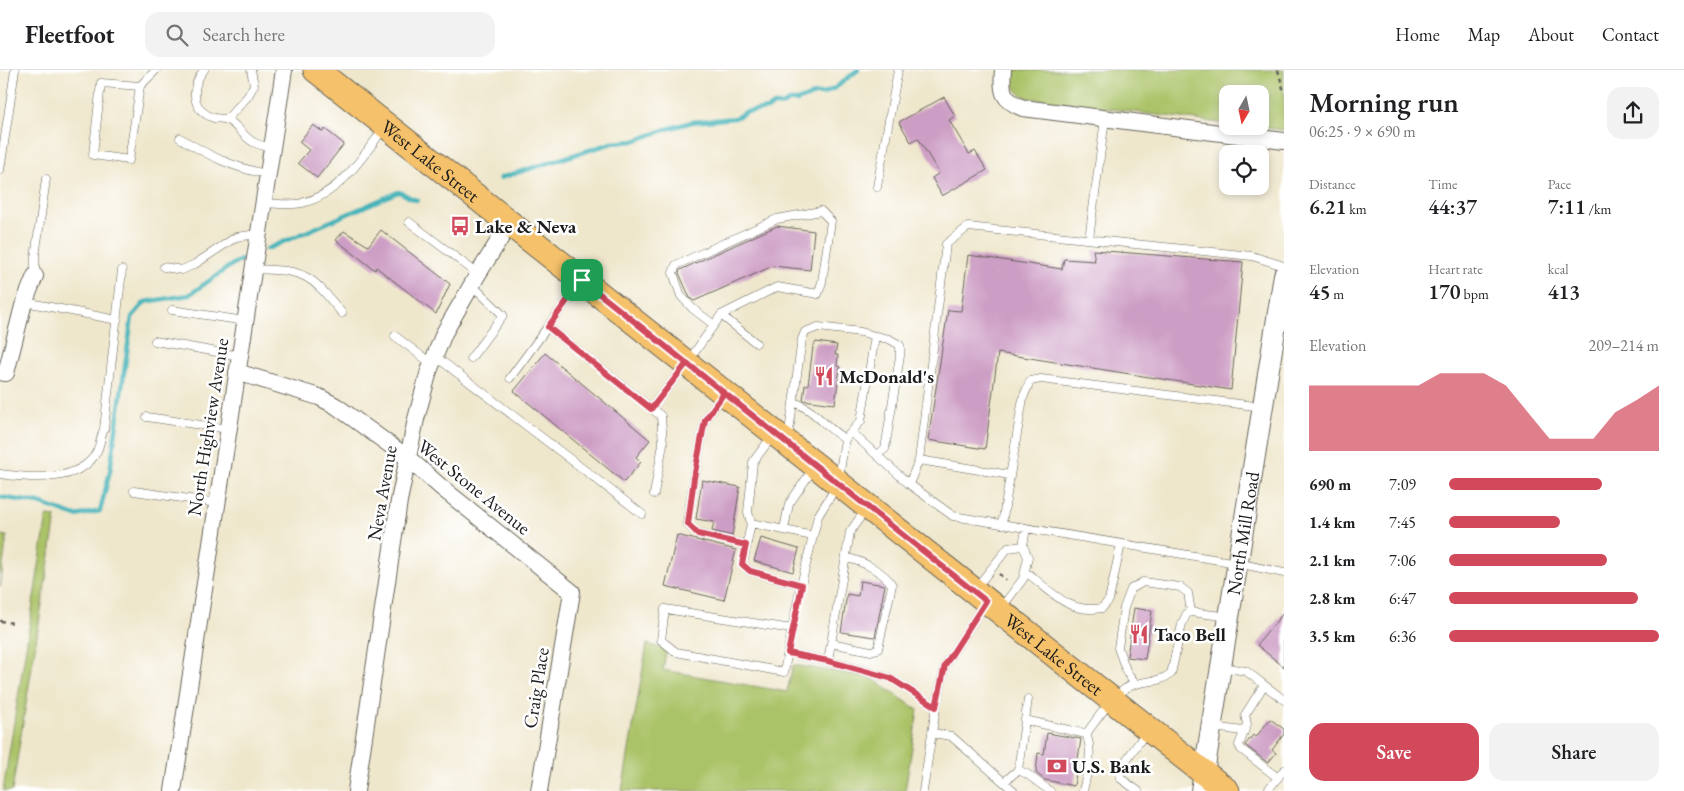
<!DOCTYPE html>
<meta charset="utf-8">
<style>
body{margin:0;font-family:"EB Garamond",serif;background:#f2f2f2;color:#202124;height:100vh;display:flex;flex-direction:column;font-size:19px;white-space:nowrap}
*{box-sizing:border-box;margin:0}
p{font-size:16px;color:#757577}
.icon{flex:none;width:28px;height:28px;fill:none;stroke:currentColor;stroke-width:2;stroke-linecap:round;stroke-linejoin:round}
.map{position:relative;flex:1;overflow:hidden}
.drawer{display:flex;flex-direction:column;background:#fff;width:400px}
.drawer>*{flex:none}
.needle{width:32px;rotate:189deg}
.buttons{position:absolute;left:1219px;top:15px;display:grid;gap:10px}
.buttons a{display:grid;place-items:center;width:50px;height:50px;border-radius:10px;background:#fff;box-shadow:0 2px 8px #0003;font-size:25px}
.pin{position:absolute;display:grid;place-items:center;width:42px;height:42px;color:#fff;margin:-21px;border-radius:10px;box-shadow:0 2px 8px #0006}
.round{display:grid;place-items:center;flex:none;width:52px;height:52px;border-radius:15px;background:#f2f2f2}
.summary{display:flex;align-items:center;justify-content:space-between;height:85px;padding:0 25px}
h1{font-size:28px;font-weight:600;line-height:38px}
.figures{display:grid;grid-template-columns:repeat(3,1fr);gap:8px;height:85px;padding:5px 25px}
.figures div{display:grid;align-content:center}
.figures b{font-size:21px;font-weight:600}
.figures small{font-size:14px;font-weight:400}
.figures p{font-size:14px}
.chart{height:140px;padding:10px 25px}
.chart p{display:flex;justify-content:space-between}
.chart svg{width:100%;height:90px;margin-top:5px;fill:#d1495b;opacity:.7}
.action{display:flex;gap:10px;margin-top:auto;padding:10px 25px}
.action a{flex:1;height:58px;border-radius:15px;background:#d1495b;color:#fff;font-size:20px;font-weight:600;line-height:58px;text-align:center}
.action a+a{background:#f2f2f2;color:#202124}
ul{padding:0 25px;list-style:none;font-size:16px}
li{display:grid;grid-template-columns:80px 60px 1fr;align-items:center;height:38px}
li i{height:12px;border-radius:6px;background:#d1495b}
header{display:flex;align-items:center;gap:30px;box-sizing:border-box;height:70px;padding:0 25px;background:#fff;border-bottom:1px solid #e0e0e0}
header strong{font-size:24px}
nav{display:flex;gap:28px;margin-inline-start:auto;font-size:18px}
.search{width:350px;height:45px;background:#f2f2f2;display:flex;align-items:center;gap:12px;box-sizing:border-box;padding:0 18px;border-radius:15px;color:#757577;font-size:19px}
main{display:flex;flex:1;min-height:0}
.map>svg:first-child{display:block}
.green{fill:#abc368;stroke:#647042}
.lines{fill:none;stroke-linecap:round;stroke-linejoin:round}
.stream{stroke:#43b3b9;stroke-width:4.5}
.building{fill:#cd9ec5}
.service-casing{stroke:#66635a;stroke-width:9}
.minor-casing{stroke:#66635a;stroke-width:18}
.tertiary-casing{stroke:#66635a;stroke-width:22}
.primary-casing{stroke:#66635a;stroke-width:27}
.path{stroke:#66635a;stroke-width:2.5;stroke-dasharray:4 4;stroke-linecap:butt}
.service{stroke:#fff;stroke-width:8}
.minor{stroke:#fff;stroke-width:16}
.tertiary{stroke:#fff;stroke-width:20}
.primary{stroke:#f5c16b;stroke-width:25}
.route-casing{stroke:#fff;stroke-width:10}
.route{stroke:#d1495b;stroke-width:6}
.labels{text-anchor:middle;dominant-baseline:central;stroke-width:5;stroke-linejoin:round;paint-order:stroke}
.street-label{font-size:19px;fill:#1c1c1c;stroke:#fff}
.poi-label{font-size:19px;font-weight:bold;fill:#1c1c1c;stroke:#fff;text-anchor:start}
</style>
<header>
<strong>Fleetfoot</strong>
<div class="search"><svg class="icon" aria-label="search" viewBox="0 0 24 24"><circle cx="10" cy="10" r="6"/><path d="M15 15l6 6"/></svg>Search here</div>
<nav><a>Home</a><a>Map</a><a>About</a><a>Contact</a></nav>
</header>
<main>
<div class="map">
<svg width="1284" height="721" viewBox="0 0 1284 721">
<rect width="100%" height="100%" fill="#fff"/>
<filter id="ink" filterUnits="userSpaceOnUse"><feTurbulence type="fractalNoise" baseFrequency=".02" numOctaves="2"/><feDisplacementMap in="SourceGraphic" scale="10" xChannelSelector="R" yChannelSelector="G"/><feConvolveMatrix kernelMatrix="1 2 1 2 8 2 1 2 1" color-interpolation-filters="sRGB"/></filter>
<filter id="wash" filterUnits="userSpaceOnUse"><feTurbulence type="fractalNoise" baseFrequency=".0096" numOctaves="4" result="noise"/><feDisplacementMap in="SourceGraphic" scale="20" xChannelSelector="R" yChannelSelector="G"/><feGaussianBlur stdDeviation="1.12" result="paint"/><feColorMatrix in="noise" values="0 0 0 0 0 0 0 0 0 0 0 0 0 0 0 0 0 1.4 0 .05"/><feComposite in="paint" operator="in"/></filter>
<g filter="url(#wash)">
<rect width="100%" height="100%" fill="#efe7cc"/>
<path class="green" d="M1014,0H1284V60L1249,56H1260V24H1228L1227,54L1028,28C1014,22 1011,14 1014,0Z
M47,446L56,447L12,721H3Z
M0,465L7,466L0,517Z
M647,574L660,578L666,582L663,600L787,622L793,595L870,607L918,640L905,721H622Z"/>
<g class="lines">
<path class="stream" d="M500,108L612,73L634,71L667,59L692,52L735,48L746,42L767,39L774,35H782L789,31H797L815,24H823L835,18L858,0
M267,179L398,122C405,123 409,129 417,130
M0,427L39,433L76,446L100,441L110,401L132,247L145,232L189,225L233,194L243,189"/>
</g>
<g id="blocks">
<path class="building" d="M944,27L955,46L949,50L969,84L975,81L987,100L942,126L932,108L939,103L918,68L911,72L899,52Z
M313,55L323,62L325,59L344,74L317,108L298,93L309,80L299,72Z
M777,156L814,161L810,200L773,196L694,231L690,228L679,203L680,200Z
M381,160L450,214L436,244L376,197L375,200L336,170L344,161L368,176Z
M1093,180L1243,192L1231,320L998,283L985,379L928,370L948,240L961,241L968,185L1062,199L1064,189L1095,191Z
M816,272L837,275L835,285H838L837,296L840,297L835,334L803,330L805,315H808L813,277Z
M545,283L650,370L636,387L641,392L624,412L514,321Z
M702,410L740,417L732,466L712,461L714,452L696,449Z
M677,465L736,480L724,530L665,516Z
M761,468L799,479L793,502L754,491Z
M860,511L885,515L875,567L841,562L847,524L858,526Z
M1134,538L1152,541L1145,589L1127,587Z
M1284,542V597L1257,575Z
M1270,649L1284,659V664L1272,680L1276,683L1268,693L1245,675L1253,665L1256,667Z
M1047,663L1081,669L1074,716L1045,710L1036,703L1038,683L1044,684Z"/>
</g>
</g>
<g filter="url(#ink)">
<use href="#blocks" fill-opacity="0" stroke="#66635a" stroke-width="1"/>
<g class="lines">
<defs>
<path id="service" d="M204,0C191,16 190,40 214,48C219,49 225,48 229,51C238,56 244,67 253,72C258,75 266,76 272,78
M140,16L129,90L93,85L101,13L140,16L156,0
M227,49L248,26L254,15L251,0
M180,68C209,86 234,98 267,104
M0,100L15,0
M877,117L898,0
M263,133C275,133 291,136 302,133C340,124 362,88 384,58
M409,152L478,204
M1089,169L1105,49
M164,197L182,200L195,194L236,167L258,164
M253,199C270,200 292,199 306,207C321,215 331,231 342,243
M35,206V187L46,109
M25,232L117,250
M172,240L245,251
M721,245L756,273
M548,257L661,346L663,374L654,424
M395,266L432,294
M875,266L889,269L900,275V286L885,379L877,385
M155,271L240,286
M435,286L642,444
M471,288L503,245L472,215
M510,308L580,213
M723,325L705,350L694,408L687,454L698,464L746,475
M794,332C814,339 827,359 845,369
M651,339L687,293L721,245L777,217L818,224L822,212L831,151L821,141L777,149L676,195L673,203L681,226L693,239L713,254
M147,347L228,359
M851,362L909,414L919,390L1010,405
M773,365L753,392L748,442L751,453L743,494L750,501L801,515L818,446L838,414L845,369L861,351L875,266L861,262L818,257L805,262L802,269L788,369
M919,390L946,174L968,157L1252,186L1284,196
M0,404C29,408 81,414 97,381C100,375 101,366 104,359L122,200
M909,414L953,446L1237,493L1284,503
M134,421L217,433
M866,439L850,462L828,591L890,608L936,637
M751,453L813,466
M1002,454L1023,328L1030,311L1041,309L1263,337
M784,459L789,434L813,399
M1024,504L1030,505C1054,524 1070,544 1102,538L1109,530L1121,474
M975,519L1008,478L1023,476
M1002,537L1023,509L1028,487L1023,476L1026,458
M665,539L792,559L784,602L676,582L661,570Z
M792,559L801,515
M831,573L871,581L878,579L892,515C885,502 860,490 846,488
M788,583L828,591
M1221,597L1246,601L1284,630
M1135,614L1127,603L1118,578L1124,538L1131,519L1143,512L1180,517L1188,523L1191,542
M1264,615L1245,645L1247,654L1239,675L1241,679L1278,708
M1025,650L1086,664C1098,648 1117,618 1136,614C1151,610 1156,613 1171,604L1182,554L1187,543L1191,542L1229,547
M1213,657L1243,661
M932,663L951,666L1014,721
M1018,700L1027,704L1050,721
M1004,712L1018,700L1028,629
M923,721L936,637L945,595L985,533
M1083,721C1087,702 1094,682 1086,664
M1138,721L1120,708L1122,696L1147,661
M1267,721L1284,700"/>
<path id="minor" d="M1003,0C1001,21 1002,30 1023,38L1284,71
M0,302L6,303L23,236L35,206
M237,302L319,327L336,336L408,388L442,418L572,522L539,721
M173,721L284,0
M356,721L399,431L416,349L429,301L444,263L478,204L510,153"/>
<g id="tertiary">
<path id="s1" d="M1201,721L1284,205"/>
</g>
<g id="primary">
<path id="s2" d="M316,0L1227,721"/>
</g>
</defs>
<use href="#service" class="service-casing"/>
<use href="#minor" class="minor-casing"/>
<use href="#tertiary" class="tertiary-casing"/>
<use href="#primary" class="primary-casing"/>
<path class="path" d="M1278,0L1284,22
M999,504L1006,510
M0,551L13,553"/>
<use href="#service" class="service"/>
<use href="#minor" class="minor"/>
<use href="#tertiary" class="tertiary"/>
<use href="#primary" class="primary"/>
</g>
</g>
<g class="lines" filter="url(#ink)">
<defs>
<path id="route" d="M582,210L986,531L945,595L936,637L890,608L828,591L788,583L802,515L750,501L742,494L746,475L698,464L688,454L694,408L705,350L724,323L687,293L651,339L548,257L582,210"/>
</defs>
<use href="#route" class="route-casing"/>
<use href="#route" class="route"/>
</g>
<defs>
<symbol id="bus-bare" viewBox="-9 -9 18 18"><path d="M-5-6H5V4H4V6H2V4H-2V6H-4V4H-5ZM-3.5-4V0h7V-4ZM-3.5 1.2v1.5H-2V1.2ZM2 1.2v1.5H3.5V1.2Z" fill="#d1495b" stroke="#fff" stroke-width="2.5" paint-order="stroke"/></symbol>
<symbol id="restaurant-bare" viewBox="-9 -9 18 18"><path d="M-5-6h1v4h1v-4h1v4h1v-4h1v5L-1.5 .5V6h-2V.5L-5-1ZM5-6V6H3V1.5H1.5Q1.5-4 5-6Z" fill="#d1495b" stroke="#fff" stroke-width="2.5" paint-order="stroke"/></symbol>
<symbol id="bank-bare" viewBox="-9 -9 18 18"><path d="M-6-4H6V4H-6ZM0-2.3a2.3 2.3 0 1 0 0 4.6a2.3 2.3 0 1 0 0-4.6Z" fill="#d1495b" stroke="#fff" stroke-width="2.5" paint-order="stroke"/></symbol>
</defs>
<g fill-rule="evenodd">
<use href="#bus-bare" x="446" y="142" width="28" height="28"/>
<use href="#restaurant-bare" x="810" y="292" width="28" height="28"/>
<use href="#restaurant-bare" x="1125" y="550" width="28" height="28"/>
<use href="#bank-bare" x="1043" y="682" width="28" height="28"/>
</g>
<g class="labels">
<g class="street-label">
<text stroke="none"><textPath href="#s2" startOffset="146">West Lake Street</textPath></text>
<text transform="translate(208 357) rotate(-81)">North Highview Avenue</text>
<text transform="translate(474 417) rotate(39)">West Stone Avenue</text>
<text transform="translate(382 423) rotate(-80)">Neva Avenue</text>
<text stroke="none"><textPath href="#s1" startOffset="261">North Mill Road</textPath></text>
<text stroke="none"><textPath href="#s2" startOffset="941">West Lake Street</textPath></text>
<text transform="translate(536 618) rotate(-81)">Craig Place</text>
</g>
<g class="poi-label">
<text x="475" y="156">Lake &amp; Neva</text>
<text x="839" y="306">McDonald's</text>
<text x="1154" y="564">Taco Bell</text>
<text x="1072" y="696">U.S. Bank</text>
</g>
</g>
</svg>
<div class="buttons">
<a><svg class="needle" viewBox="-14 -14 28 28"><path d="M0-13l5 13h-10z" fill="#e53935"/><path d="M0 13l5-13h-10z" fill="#757577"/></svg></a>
<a><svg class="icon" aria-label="locate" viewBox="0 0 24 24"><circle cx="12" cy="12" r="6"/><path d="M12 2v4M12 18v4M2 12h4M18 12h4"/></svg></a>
</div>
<div class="pin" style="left:582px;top:210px;background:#1e9e55"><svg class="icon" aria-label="arrive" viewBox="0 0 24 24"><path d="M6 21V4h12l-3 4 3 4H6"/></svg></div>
</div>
<section class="drawer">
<div class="summary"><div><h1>Morning run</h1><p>06:25 · 9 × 690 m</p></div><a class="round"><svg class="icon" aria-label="share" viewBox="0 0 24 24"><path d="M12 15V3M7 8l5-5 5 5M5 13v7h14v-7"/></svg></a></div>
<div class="figures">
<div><p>Distance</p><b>6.21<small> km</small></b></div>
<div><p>Time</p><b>44:37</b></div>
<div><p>Pace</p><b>7:11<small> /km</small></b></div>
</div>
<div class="figures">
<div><p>Elevation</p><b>45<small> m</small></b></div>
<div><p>Heart rate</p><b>170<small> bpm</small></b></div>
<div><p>kcal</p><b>413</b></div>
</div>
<div class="chart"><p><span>Elevation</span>209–214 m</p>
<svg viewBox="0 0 160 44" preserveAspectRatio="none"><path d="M0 44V12L10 12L20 12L30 12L40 12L50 12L60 6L70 6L80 6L90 12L100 25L110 38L120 38L130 38L140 25L150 19L160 12V44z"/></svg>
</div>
<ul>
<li><b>690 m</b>7:09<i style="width:73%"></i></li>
<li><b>1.4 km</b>7:45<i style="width:53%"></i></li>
<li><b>2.1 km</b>7:06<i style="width:75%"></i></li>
<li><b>2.8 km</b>6:47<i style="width:90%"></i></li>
<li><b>3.5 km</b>6:36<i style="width:100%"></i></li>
</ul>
<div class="action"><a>Save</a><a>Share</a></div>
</section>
</main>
